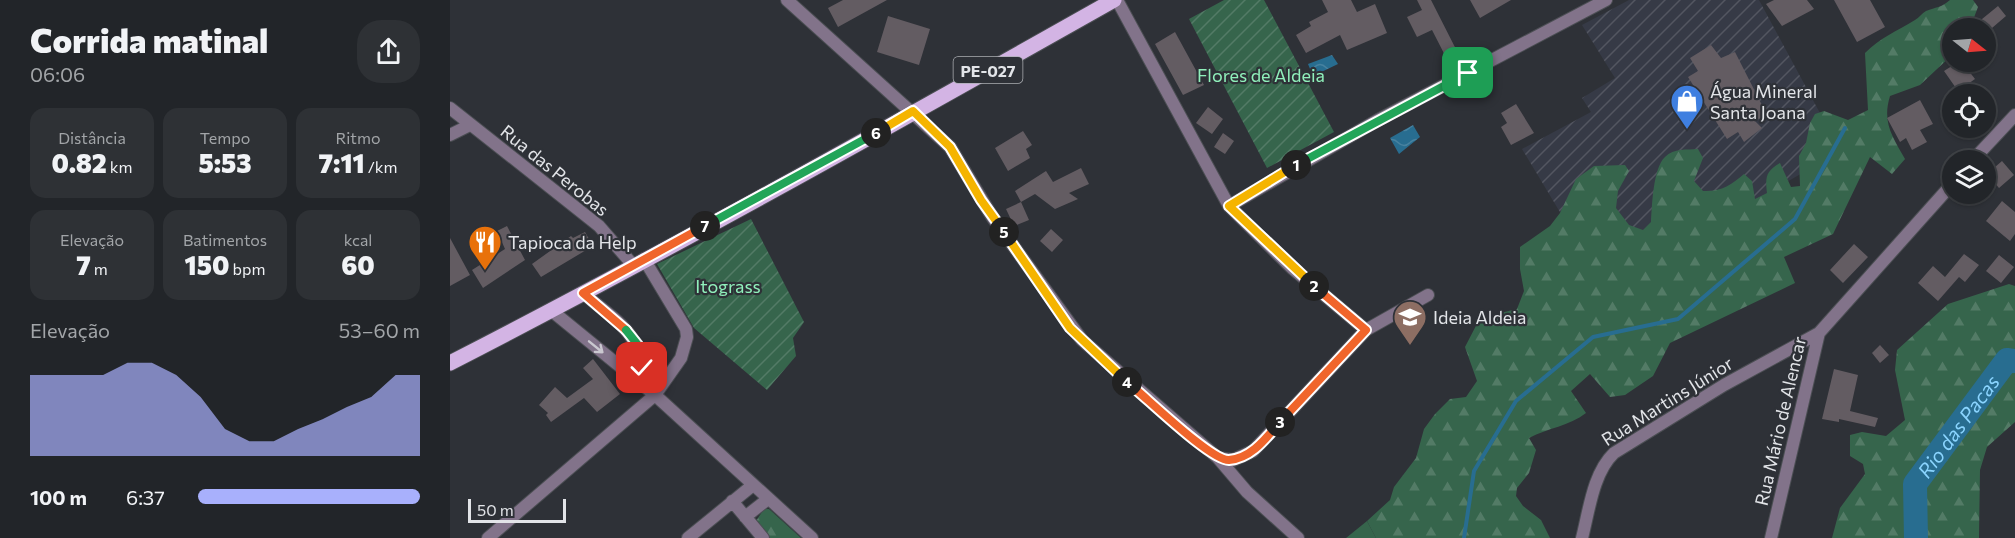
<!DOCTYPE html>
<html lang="pt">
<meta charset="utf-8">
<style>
body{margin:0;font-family:Commissioner,sans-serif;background:#2e3135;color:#f1f3f6;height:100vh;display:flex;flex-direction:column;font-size:22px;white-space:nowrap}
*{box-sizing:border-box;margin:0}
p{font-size:20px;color:#a2a5a8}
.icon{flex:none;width:33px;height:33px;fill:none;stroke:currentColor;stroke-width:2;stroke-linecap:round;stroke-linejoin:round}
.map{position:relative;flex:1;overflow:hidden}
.side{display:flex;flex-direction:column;background:#222529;width:450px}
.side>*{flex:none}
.needle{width:39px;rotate:107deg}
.tools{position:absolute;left:1492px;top:18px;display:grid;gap:12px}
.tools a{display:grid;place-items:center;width:54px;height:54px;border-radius:50%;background:#222529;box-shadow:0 2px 4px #0004,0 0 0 2px #3f4246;font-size:30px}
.scale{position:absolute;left:18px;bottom:15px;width:98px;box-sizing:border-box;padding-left:6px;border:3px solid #e2e4e8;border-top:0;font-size:16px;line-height:21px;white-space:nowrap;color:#e2e4e8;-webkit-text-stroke:4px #2e3137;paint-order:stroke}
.pin{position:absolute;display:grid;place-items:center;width:51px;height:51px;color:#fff;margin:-26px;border-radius:12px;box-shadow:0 3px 9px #0006}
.km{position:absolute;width:30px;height:30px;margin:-15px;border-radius:50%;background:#222;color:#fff;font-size:16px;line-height:30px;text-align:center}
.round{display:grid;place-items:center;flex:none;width:63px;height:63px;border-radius:24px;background:#2e3135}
.head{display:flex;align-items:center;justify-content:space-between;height:102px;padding:0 30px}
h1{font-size:33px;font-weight:800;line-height:45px}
.figures{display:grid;grid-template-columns:repeat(3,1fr);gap:9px;height:102px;padding:6px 30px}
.figures div{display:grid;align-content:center;border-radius:15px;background:#2e3135;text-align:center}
.figures b{font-size:26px;font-weight:800}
.figures small{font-size:16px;font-weight:400}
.figures p{font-size:16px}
.chart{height:168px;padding:12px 30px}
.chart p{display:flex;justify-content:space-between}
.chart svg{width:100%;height:108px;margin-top:6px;fill:#a8b0fc;opacity:.7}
ul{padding:0 30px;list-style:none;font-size:20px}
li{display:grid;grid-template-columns:96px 72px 1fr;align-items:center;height:45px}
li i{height:15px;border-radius:8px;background:#a8b0fc}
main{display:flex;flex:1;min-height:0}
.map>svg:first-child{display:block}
.industrial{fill:url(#industrial-furrows)}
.grass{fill:#36654c}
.forest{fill:url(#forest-firs)}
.garden{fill:url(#garden-furrows)}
.water{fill:url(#water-waves)}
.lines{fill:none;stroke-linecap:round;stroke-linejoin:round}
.stream{stroke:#286d90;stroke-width:4}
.river{stroke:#286d90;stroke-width:24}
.building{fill:#635c62}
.minor-casing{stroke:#4b4e53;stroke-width:14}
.primary-casing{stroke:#4b4e53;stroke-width:17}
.minor{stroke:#82738a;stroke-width:12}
.primary{stroke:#d3b4e4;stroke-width:15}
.oneway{stroke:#cac8d0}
.split-1-casing{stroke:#fff;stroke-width:12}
.split-2-casing{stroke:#fff;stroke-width:12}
.split-3-casing{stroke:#fff;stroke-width:12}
.split-4-casing{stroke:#fff;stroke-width:12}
.split-5-casing{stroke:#fff;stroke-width:12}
.split-6-casing{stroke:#fff;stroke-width:12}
.split-7-casing{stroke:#fff;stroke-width:12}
.split-8-casing{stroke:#fff;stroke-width:12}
.split-9-casing{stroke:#fff;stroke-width:12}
.split-1{stroke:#22a559;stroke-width:8}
.split-2{stroke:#f5b400;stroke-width:8}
.split-3{stroke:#f0652b;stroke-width:8}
.split-4{stroke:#f0652b;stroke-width:8}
.split-5{stroke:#f5b400;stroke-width:8}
.split-6{stroke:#f5b400;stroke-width:8}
.split-7{stroke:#22a559;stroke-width:8}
.split-8{stroke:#f0652b;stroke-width:8}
.split-9{stroke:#22a559;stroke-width:8}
.labels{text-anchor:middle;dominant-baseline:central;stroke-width:4.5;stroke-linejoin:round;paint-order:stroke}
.shield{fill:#2e3137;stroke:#acaeb3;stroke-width:1.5}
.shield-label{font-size:16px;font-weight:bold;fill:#e2e4e8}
.park-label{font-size:18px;fill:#90f0bb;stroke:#2e3137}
.poi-label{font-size:18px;fill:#e2e4e8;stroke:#2e3137;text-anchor:start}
.street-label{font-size:18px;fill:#e2e4e8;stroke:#2e3137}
.water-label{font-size:20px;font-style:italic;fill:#8ad4fe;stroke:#2e3137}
</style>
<main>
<section class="side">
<div class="head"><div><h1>Corrida matinal</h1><p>06:06</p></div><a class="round"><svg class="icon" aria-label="share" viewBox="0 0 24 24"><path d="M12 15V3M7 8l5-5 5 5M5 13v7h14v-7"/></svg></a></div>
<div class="figures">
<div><p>Distância</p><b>0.82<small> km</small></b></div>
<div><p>Tempo</p><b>5:53</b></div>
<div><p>Ritmo</p><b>7:11<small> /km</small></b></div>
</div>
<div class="figures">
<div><p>Elevação</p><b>7<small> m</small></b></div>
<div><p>Batimentos</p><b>150<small> bpm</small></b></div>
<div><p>kcal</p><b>60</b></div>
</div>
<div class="chart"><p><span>Elevação</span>53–60 m</p>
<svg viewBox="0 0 160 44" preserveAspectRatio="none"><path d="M0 44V11L10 11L20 11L30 11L40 6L50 6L60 11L70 20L80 33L90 38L100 38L110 33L120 29L130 24L140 20L150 11L160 11V44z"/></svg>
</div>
<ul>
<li><b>100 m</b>6:37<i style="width:100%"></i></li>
</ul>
</section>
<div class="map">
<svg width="1565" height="538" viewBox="0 0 1565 538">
<defs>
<pattern id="industrial-furrows" width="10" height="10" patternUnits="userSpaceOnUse" patternTransform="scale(1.5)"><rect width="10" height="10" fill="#363a46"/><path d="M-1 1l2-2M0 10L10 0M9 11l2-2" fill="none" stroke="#535661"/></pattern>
<pattern id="forest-firs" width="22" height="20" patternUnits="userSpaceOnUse" patternTransform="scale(1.5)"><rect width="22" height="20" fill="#36654c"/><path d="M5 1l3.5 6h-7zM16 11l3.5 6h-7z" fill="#537b66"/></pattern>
<pattern id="garden-furrows" width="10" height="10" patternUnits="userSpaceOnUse" patternTransform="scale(1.5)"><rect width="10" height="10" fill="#36654c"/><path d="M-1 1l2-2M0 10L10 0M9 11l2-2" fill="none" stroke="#537b66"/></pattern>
<pattern id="water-waves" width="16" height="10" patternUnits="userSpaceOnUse" patternTransform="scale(1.5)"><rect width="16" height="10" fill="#286d90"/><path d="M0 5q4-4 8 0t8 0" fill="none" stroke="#4782a0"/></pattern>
</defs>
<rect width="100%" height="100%" fill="#2e3137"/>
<path class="industrial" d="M1179,0H1309L1371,115L1354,172L1155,287L1072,149L1141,112L1132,98L1165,78L1132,25Z"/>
<path class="grass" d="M917,521L926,538H896Z"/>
<path class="forest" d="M1500,0H1523L1528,7L1520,28H1503V54L1470,85L1440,96C1432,122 1442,136 1455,159L1442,174L1420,157L1383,234L1334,257L1345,283L1220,343L1203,376L1175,395L1160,397L1140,374L1121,391L1136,413C1119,426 1098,428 1079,438L1086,450L1079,473L1067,488L1066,496L1073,506L1091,520L1100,538H926L917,521L940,500L944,487L966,458L974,429L985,414L1000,399L1016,397L1027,381L1015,347L1030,318L1067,309L1074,291L1070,269V247L1100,226L1110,213L1126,179L1144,166L1175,165L1179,171L1168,191L1166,208L1179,225L1193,230L1201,222C1202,206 1203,168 1215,157C1224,148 1237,150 1248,149L1253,158L1244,181L1253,191C1271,192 1281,185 1294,174L1302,181L1305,199L1317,193C1315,177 1316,171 1330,163L1341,187L1350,186L1349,156L1356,143L1360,123L1365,114L1374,111L1398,120L1418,110L1415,53C1430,38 1447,31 1465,20C1469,18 1472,13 1476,11C1486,7 1491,8 1500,0Z
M1559,284L1565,286V422L1537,447L1530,470L1529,538H1382L1390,508L1415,474L1413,464L1400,456V435L1412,432L1436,436L1455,420L1445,370L1447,350L1498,304Z
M314,509H319L351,538H320L306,521Z"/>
<path class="garden" d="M774,0H814L884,132L817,168L739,19Z
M301,219L354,322L343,338L346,356L317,390L244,328L207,264Z"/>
<path class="water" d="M882,55L888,64L863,76L858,64Z
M963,125L970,137L949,154L940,138Z"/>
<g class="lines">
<path class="stream" d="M1014,538L1024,471L1066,401L1143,337L1228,319L1345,219L1395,128"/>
<path class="river" id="s1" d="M1466,538L1465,484L1557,360L1565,361"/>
</g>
<path class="building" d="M393,0H437L388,27L378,8Z
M872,0H901L907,12L925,4L937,33L897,50L890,35L856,53L846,35L861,26L859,22L878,12Z
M967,0H981L1014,65L1003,71L982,30L967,37L957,17L972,10Z
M1020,0H1061L1030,18Z
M1324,0H1357L1364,9L1332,26L1316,4Z
M1384,0H1420L1435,27L1407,42Z
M1548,6L1556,16L1542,28H1521Z
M438,16L480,29L469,65L427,52Z
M725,32L754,85L733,95L705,44Z
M1261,45L1271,58L1285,52L1317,115L1305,121L1312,128L1294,142L1288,132L1277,139L1238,77L1248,71L1240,58Z
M1508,62H1512L1525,79L1508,91L1494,71Z
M1022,80L1024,85L1018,87L1021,92L1011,97L1006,88Z
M1470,100L1483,124L1470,130L1477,142L1462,150L1456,138L1450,142L1437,118Z
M1066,104L1084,133L1061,145L1051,127L1057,123L1051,113Z
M758,107L773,119L762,134L746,123Z
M573,131L582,145L576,149L580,158L558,171L545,148Z
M773,133L784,141L775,154L764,147Z
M1552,161L1564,175L1549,188L1537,174Z
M631,168L639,184L619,193L628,199L605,209L585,194L571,202L565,191L596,171L603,182Z
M1552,201L1565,212V234L1560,241L1536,221Z
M571,202L579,220L564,226L556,209Z
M57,226L75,260L33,288L22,270L55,249L47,231Z
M601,229L613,240L602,252L590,241Z
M135,232L143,246L91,277L82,264L121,236L123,238Z
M0,238L20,275L0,286Z
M1404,244L1418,257L1393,283L1380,270Z
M1514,254L1529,265L1515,282L1509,277L1488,301L1468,283L1483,266L1495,277Z
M1549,255L1564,267L1551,283L1536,271Z
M1430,345L1439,355L1430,363L1422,353Z
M143,359L170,394L147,412L134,398L101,422L96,415L98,413L89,405L105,387L117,398L143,379L133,368Z
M1384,369L1408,375L1400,411L1428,418L1425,427L1389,419V422L1372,419Z"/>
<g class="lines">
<defs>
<path id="minor" d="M337,0L500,147L543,218L632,340L768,458L783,460L803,451L916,330L978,295
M667,0L779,206L843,269L916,330
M0,108L149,226L183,265
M0,135L20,125
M1523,160L1565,115
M779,206L928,120L1156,0
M133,293C167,322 195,334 191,383
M102,311L205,395L362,538
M768,458L797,492L848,538
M282,501L313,538
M295,517L318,499
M38,538L205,395L231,358L237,337L236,329L194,259
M238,538L303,485
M1132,538C1139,511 1143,473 1164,453L1274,385L1369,333
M1321,538L1369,333L1503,183"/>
<path id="primary" d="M0,363C224,248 444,124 664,0"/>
</defs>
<use href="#minor" class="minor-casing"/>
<use href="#primary" class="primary-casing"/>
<use href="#minor" class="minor"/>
<use href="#primary" class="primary"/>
</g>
<defs><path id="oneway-shaft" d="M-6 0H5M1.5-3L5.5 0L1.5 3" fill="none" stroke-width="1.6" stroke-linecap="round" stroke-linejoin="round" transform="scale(1.5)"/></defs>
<use class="oneway" href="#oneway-shaft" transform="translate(146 347) rotate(39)"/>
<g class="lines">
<defs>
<path id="split-1" d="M846,165L1018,73"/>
<path id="split-2" d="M846,165L779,206L864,286"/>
<path id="split-3" d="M830,422L916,330L864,286"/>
<path id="split-4" d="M677,382C695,396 761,461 779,460C802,458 816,438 830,422"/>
<path id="split-5" d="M554,232L620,328L677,382"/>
<path id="split-6" d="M426,133L463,111L500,147L531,200L554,232"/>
<path id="split-7" d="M255,226L426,133"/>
<path id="split-8" d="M176,330L133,293L255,226"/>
<path id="split-9" d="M176,330L188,345L192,368"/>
</defs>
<use href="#split-1" class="split-1-casing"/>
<use href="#split-2" class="split-2-casing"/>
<use href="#split-3" class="split-3-casing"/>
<use href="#split-4" class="split-4-casing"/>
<use href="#split-5" class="split-5-casing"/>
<use href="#split-6" class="split-6-casing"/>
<use href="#split-7" class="split-7-casing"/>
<use href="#split-8" class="split-8-casing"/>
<use href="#split-9" class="split-9-casing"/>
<use href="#split-1" class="split-1"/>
<use href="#split-2" class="split-2"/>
<use href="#split-3" class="split-3"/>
<use href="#split-4" class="split-4"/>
<use href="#split-5" class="split-5"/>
<use href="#split-6" class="split-6"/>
<use href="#split-7" class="split-7"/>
<use href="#split-8" class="split-8"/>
<use href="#split-9" class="split-9"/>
</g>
<defs>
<symbol id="shop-pin" viewBox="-11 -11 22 30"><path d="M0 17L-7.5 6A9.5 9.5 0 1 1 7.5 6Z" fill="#3f7fe0" stroke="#2e3137"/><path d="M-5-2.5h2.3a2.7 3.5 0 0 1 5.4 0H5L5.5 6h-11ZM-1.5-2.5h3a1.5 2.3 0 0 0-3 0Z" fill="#fff"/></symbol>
<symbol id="restaurant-pin" viewBox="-11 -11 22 30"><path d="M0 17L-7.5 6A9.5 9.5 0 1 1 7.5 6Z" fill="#e8710a" stroke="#2e3137"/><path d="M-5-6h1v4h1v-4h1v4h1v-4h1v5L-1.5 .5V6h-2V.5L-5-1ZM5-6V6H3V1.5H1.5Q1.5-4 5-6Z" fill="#fff"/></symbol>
<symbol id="school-pin" viewBox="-11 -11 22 30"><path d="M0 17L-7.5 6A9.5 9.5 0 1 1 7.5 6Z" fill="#8d6e63" stroke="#2e3137"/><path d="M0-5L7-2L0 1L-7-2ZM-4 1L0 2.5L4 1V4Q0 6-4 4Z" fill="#fff"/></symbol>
</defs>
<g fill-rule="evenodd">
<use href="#shop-pin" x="1218" y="82" width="38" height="52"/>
<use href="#restaurant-pin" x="16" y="223" width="38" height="52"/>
<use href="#school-pin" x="941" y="298" width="38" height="52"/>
</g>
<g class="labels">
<rect class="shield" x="503.5" y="57" width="69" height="26" rx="4.5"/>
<g class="shield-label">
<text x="538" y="70">PE-027</text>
</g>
<g class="park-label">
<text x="811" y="75">Flores de Aldeia</text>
<text x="278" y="286">Itograss</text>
</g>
<g class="poi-label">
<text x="1260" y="91">Água Mineral<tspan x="1260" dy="21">Santa Joana</tspan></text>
<text x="58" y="242">Tapioca da Help</text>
<text x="983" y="317">Ideia Aldeia</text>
</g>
<g class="street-label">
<text transform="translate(105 170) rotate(39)">Rua das Perobas</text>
<text transform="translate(1217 401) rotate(-32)">Rua Martins Júnior</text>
<text transform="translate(1330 421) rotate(-77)">Rua Mário de Alencar</text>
</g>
<g class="water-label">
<text stroke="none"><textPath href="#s1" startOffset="126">Rio das Pacas</textPath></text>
</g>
</g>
</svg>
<div class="tools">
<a><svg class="needle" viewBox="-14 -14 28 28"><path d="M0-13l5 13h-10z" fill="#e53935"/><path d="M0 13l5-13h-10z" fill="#a2a5a8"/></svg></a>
<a><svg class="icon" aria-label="locate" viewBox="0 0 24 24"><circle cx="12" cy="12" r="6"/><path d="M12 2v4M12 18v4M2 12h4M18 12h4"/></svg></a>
<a><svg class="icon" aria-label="layers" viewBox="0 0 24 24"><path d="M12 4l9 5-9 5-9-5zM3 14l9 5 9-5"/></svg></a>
</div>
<div class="scale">50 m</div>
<div class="pin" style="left:1018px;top:73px;background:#1e9e55"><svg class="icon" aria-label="arrive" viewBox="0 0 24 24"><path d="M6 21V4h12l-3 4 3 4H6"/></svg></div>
<div class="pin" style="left:192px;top:368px;background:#d93025"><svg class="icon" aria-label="check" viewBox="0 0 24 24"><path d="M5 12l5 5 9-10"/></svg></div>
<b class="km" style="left:846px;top:165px">1</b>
<b class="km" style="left:864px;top:286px">2</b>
<b class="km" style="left:830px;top:422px">3</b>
<b class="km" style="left:677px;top:382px">4</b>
<b class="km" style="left:554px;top:232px">5</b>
<b class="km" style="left:426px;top:133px">6</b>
<b class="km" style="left:255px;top:226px">7</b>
</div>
</main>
